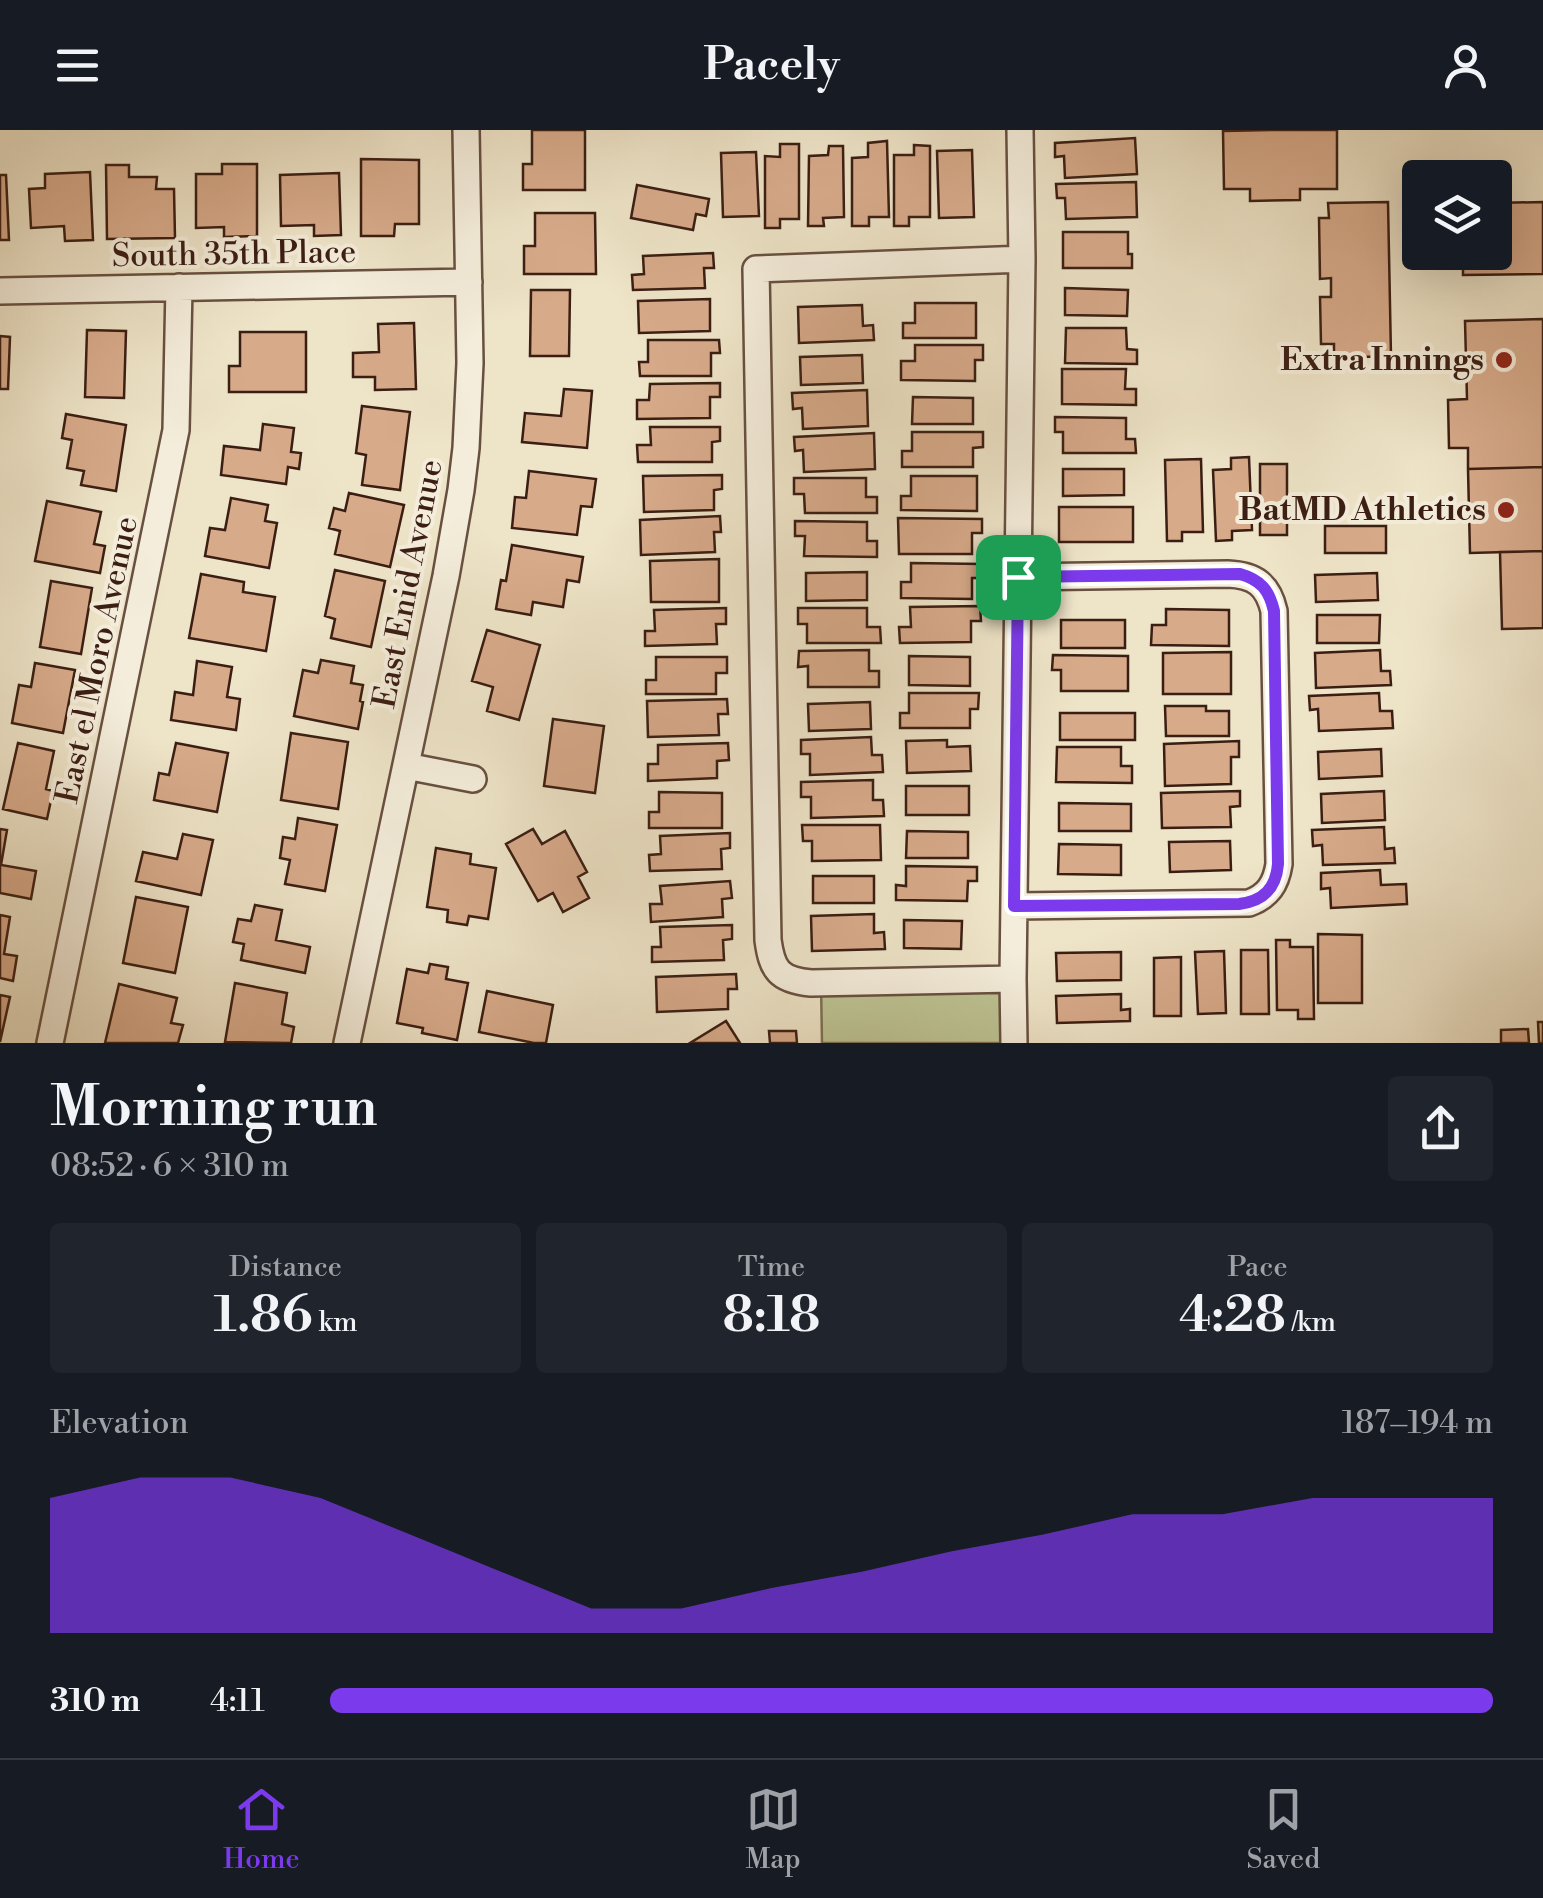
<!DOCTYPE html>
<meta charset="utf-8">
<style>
body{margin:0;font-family:"Libre Bodoni",serif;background:#20242c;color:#f1f3f6;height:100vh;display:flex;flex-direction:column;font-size:38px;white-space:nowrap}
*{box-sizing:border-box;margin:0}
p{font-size:32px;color:#9ea1a6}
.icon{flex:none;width:55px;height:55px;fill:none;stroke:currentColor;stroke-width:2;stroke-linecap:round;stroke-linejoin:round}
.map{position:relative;height:913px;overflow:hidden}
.side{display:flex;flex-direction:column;background:#171b24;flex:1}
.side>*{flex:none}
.tools{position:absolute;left:1402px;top:30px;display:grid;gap:20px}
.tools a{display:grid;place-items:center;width:110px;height:110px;border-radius:10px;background:#171b24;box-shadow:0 10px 40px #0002;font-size:50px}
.pin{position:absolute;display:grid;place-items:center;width:85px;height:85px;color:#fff;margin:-42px;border-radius:20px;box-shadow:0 5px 15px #0006}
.round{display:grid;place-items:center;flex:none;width:105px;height:105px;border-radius:10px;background:#20242c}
.summary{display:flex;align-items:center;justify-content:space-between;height:170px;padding:0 50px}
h1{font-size:55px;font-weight:600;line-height:75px}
.metrics{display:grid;grid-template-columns:repeat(3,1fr);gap:15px;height:170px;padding:10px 50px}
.metrics div{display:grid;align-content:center;border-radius:10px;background:#20242c;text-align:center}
.metrics b{font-size:50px;font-weight:600}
.metrics small{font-size:28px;font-weight:400}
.metrics p{font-size:28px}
.chart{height:280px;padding:20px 50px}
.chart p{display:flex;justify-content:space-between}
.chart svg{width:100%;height:180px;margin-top:10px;fill:#7c3aed;opacity:.7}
ul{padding:0 50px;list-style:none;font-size:32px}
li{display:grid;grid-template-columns:160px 120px 1fr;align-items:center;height:75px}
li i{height:25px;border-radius:12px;background:#7c3aed}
header{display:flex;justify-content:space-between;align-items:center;height:130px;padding:0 50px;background:#171b24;font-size:45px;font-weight:600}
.tab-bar{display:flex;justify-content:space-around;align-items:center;height:140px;border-top:2px solid #363941;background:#171b24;font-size:28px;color:#9ea1a6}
.tab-bar a{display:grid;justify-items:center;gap:5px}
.tab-bar .active{color:#7c3aed}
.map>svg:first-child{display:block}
.green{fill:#bdc393;stroke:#7c7053;stroke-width:2.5}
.building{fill:#d7aa8a;stroke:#3b1e13;stroke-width:2.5}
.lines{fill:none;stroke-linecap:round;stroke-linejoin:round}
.minor-casing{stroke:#685040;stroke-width:30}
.minor{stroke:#f4eddb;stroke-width:25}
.route-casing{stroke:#fff;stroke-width:20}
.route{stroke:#7c3aed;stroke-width:12}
.poi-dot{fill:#8f2418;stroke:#f4eddb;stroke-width:4}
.labels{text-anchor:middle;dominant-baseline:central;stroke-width:8;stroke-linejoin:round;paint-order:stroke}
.street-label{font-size:32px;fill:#3b1e13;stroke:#f4eddb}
.poi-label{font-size:32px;font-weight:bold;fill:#3b1e13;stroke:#f4eddb;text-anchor:end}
</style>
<header><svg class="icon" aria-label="menu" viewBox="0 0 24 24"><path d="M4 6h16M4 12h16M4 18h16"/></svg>Pacely<svg class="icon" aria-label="person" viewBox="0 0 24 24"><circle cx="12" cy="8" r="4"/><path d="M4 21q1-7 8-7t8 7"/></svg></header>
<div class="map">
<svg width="1543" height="913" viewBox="0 0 1543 913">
<rect width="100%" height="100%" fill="#eee4c8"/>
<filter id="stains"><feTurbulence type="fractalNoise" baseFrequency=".002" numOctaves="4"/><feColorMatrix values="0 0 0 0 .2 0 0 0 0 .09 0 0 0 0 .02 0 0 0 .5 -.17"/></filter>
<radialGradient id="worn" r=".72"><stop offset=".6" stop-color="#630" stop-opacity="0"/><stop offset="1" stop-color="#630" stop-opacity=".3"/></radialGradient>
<path class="green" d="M1013,849L1014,913H822L821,853Z"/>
<path class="building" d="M532,0H585V60H523V34H532Z
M1274,0H1337V59H1300V70L1250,71V59H1224L1223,1Z
M1135,8L1137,44L1065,48L1064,26L1055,27V13Z
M887,11L889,87H869V96H852V28L868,27V13Z
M780,14H799V89H780V98H765V26L780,27Z
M914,15L930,16V87H909V96H894V25H914Z
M829,16H843L844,87L823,88L824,96H808L809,26L828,25Z
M972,20L974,87L939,88L937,21Z
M756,22L759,86L723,87L721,23Z
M361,29L419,30V94H395L394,106H361Z
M222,34H257V106L224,107V97L196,98V44H222Z
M106,35H129V47H157L156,59H174L175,108L107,109Z
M90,42L93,110L65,111L64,96L31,98L29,59L45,58V44Z
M339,43L341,105L314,106V95L281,96L280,45Z
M0,45H6L9,110H0Z
M1136,52L1137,87L1066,89L1065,68H1057L1056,54Z
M637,55L709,69L706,86L696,84L693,100L631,88Z
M1388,72L1391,226L1334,228V214H1321L1320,167H1331V148L1320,149L1319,88H1329L1328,73Z
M1543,72V144L1463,145V122H1495V73Z
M535,83H595L596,144H524V116H535Z
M1063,102H1128V124H1132V138H1063Z
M713,123L714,138H704L705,158L633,160L632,145L644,144L643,126Z
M1065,158L1128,160L1127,186L1065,185Z
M531,160H570L569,226H530Z
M710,169V201L639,203L638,171Z
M915,173H976V208H903V193H915Z
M862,175L863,196L873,195L874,210L799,213L798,177Z
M1543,189V337L1468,339V318H1449L1448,270L1467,269L1465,191Z
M414,193L416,259L375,260V247H353V223L379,222L378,194Z
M1066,198H1126L1127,219L1137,220V234L1065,233Z
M87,200L126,201L124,268L85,267Z
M240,202H306V262H229V236H240Z
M0,206L10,207L8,259H0Z
M648,210H719L720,223H711V246H640L639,232H648Z
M915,215H983V230H975V251L901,250V231H915Z
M862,225L863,253L801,255L800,227Z
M1062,239H1126L1125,259H1136V275L1062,274Z
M720,253V267H710V288L637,289V270H649L650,254Z
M564,259L592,261L587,318L522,312L525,283L561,286Z
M867,260L868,296L803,299L802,278L793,279L792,263Z
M913,267L973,268V294H912Z
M362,276L410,282L400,360L362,355L366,325L356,323Z
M66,284L126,295L116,361L81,355L84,341L67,338L72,310L62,308Z
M1055,287L1126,288V309H1135L1136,323H1063V302H1055Z
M263,294L294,298L291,322L301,323L299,339L288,337L286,354L221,345L224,316L260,320Z
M650,297H720V311L712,312V332H638L637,315H651Z
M912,302H983V317L973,318V337H902V321H912Z
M874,303L875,339L804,342L803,320L795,321L794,307Z
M1249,327L1252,400L1232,401V410L1216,411L1213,340L1231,339V328Z
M1201,329L1203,402H1182V411H1167L1165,330Z
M1260,334H1287V405H1260Z
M1543,337V421L1470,423L1468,339Z
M1063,339H1124V365L1063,366Z
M529,341L596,349L592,377L581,376L577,405L512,398L515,367L526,368Z
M722,345V359L714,360V380L644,382L643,346Z
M911,346H977V381L901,380V366H911Z
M794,348H866V367H877V383H805L804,364H794Z
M349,363L404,375L390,437L335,424L340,401L329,398L334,378L345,381Z
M231,368L268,375L265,391L277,393L269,438L205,426L210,398L225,400Z
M47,371L101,382L94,414L105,416L100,443L35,431Z
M1059,377H1133V412H1059Z
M720,386L721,402H714L715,422L641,425L640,390Z
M898,388L982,389V403H972V424H899Z
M795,391L867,392V411H877V427L804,426L805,406H795Z
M1325,396H1386V423H1325Z
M512,415L583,427L579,452L567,450L563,477L533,472L531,485L496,479L501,450L506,451Z
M1543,421V498L1502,499L1500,422Z
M719,429V472H651L650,431Z
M911,433L982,434V448H972V469L901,468V452H911Z
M335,440L385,451L371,517L331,508L335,489L325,486Z
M867,442V470L806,471V443Z
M1377,443L1378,470L1316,472L1315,445Z
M201,444L244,452L243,462L275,467L266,521L189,508Z
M51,451L92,458L81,524L40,517Z
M980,476L981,491H971V512L900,513L899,497H911L910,477Z
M726,478V494H716L717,514L645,516V501H655L654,480Z
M798,478H867V497H880L881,513H807V494H798Z
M1166,479L1229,480V516L1151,515L1152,495H1166Z
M1317,485H1380L1379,513H1317Z
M1061,490H1125V518H1061Z
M487,500L540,515L519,590L487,581L493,557L472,551Z
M869,520V541H879V557H808V536L798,537L799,521Z
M1380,520L1381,541H1390L1391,555L1316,558L1315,523Z
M1231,522V564H1163V523Z
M1053,525L1128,526V561H1061V540H1052Z
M909,526L970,527V556L909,555Z
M656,527H727V543H716V564H646V550H656Z
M321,530L354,536L351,553L363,555L360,571L363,572L358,599L294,586L303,540L318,543Z
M197,531L232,537L227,567L240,569L236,600L171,590L175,562L193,565Z
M35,533L75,540L63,603L12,593L19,555L31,557Z
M909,563H979L978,579H970V598H900V583H909Z
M1379,563L1380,581H1392L1393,598L1319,601L1318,579L1310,580L1309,566Z
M727,569L728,584H718L719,605L648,607L647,571Z
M870,572L871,599L809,601L808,574Z
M1165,576H1206V581H1229V606H1166Z
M1060,583H1135V610H1060Z
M553,589L604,596L595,663L544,656Z
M291,603L348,612L338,679L281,670Z
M871,607L872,625H882L883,642L810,645V624H801V610Z
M947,610V617L970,616L971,641L907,643L906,611Z
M1239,611V627H1231V654L1165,656L1164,614Z
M18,613L54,621L46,659L53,661L47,689L3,679Z
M176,613L228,623L217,682L154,670L159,643L169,645Z
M728,613L729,630L717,631V648L648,651V634H658V615Z
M1057,617H1121V636H1132V653L1056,652Z
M1381,619L1382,646L1319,649L1318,622Z
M873,650V670H883L884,686L811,688V667H801V652Z
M906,656H969V685H906Z
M1240,661V676L1230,677L1231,697L1162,698L1161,663Z
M1384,661L1385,690L1322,693L1321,664Z
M659,662L722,663V698H649V682H659Z
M1059,673L1131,674V701H1059Z
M298,688L337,695L325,761L285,754L290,730L280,728L283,707L295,709Z
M802,695H880L881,730L812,731V711H803Z
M1384,697L1385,719L1394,718L1395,733L1323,735L1322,715L1313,716L1312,700Z
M0,699L7,700L1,735L36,741L31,769L0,763Z
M533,699L542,714L565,701L587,742L578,747L589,768L563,782L553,763L538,771L506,714Z
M907,701L968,702V728H906Z
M730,703V718L721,719L722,739L650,741L649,725L661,724L660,706Z
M183,704L213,710L201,765L136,751L143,722L177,729Z
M1230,711L1231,740L1170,742L1169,712Z
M1059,714L1121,715V745L1058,744Z
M436,718L471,724L470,734L496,738L488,789L469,786L467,795L447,792L448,780L427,777Z
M906,736L977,737V751H968L967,771L896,770V755L906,756Z
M1380,740L1381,755L1406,754L1407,774L1331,778L1330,758L1321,759V743Z
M813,746H874V773H813Z
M730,751L732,768L722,769L723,787L651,792L650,774H662L660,756Z
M136,767L188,777L175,843L123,833Z
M255,775L282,780L276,810L310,817L305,843L241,830L244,814L233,812L238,789L251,791Z
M874,784V803L884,802L885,819L812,821L811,786Z
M0,785L10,787L4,824L17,826L13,851L0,848Z
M904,790L962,791L961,819L904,818Z
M732,795V809L723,810L724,830L652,832V817H661L660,797Z
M1318,804L1362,805V873H1318Z
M1276,810H1290V817H1313L1314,889H1298V880H1277Z
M1241,820H1268L1269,884H1241Z
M1224,821L1226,883L1198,884L1195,822Z
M1121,822V850L1057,851L1056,823Z
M1181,827V886H1154V828Z
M430,834L448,837L446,849L468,853L457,910L422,903L423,898L397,893L407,839L428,843Z
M736,844L737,859H728V879L657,882L656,847Z
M235,853L287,863L282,894L294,897L291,913L225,912Z
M119,854L177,868L171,893L183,895L178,913H105Z
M487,861L553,875L546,913H534L479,902Z
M1121,864V880L1130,879V891L1057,893L1056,866Z
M0,865L10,867L0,912Z
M726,891L740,913H690Z
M1538,892H1543V913H1539Z
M1528,899L1529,913H1501V900Z
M769,901H796L797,913H770Z"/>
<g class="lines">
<defs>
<path id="minor" d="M0,161L469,152
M406,636L473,649
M1014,776L1249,773C1268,766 1276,754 1279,734L1274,481C1268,455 1255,445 1228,444L1018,447
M1013,849L811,853C779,850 772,840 768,810L756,139L1022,129
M50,913L176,300L179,157
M347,913L446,446L461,360L466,318L470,233L466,0
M1014,913L1013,849L1022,129L1020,0"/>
</defs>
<use href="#minor" class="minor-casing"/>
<use href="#minor" class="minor"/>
</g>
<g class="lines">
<defs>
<path id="route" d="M1240,444C1261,450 1269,460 1274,481L1278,734C1276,758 1264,771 1239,774L1014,776L1018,447Z"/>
</defs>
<use href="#route" class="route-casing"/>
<use href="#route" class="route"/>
</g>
<g class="poi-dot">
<circle cx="1504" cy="230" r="10"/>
<circle cx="1506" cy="380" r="10"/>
</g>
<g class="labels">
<g class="street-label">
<text transform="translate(234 124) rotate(-1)">South 35th Place</text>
<text transform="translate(408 454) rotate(-79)">East Enid Avenue</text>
<text transform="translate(97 530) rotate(-78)">East el Moro Avenue</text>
</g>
<g class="poi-label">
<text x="1484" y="230">Extra Innings</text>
<text x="1486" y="380">BatMD Athletics</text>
</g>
</g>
<rect width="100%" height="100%" filter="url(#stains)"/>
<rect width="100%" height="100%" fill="url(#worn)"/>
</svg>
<div class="tools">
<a><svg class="icon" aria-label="layers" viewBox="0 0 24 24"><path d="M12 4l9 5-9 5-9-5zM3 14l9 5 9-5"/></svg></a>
</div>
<div class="pin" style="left:1018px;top:447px;background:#1e9e55"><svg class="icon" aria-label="arrive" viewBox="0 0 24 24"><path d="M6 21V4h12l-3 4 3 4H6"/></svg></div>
</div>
<section class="side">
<div class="summary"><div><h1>Morning run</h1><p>08:52 · 6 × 310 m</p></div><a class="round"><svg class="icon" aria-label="share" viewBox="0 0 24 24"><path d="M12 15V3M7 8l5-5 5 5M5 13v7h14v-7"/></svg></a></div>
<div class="metrics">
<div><p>Distance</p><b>1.86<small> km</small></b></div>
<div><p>Time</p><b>8:18</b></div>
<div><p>Pace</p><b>4:28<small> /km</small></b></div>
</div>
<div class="chart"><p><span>Elevation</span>187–194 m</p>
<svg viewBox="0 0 160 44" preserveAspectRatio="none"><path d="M0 44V11L10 6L20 6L30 11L40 20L50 29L60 38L70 38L80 33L90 29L100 24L110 20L120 15L130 15L140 11L150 11L160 11V44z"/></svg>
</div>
<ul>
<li><b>310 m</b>4:11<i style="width:100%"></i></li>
</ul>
</section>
<nav class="tab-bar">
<a class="active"><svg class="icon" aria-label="home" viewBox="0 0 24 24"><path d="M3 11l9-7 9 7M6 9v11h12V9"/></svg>Home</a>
<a><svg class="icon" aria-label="map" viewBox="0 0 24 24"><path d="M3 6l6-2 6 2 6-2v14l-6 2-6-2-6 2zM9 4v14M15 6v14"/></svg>Map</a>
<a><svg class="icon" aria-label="saved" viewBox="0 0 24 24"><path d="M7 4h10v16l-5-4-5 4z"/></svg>Saved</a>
</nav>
